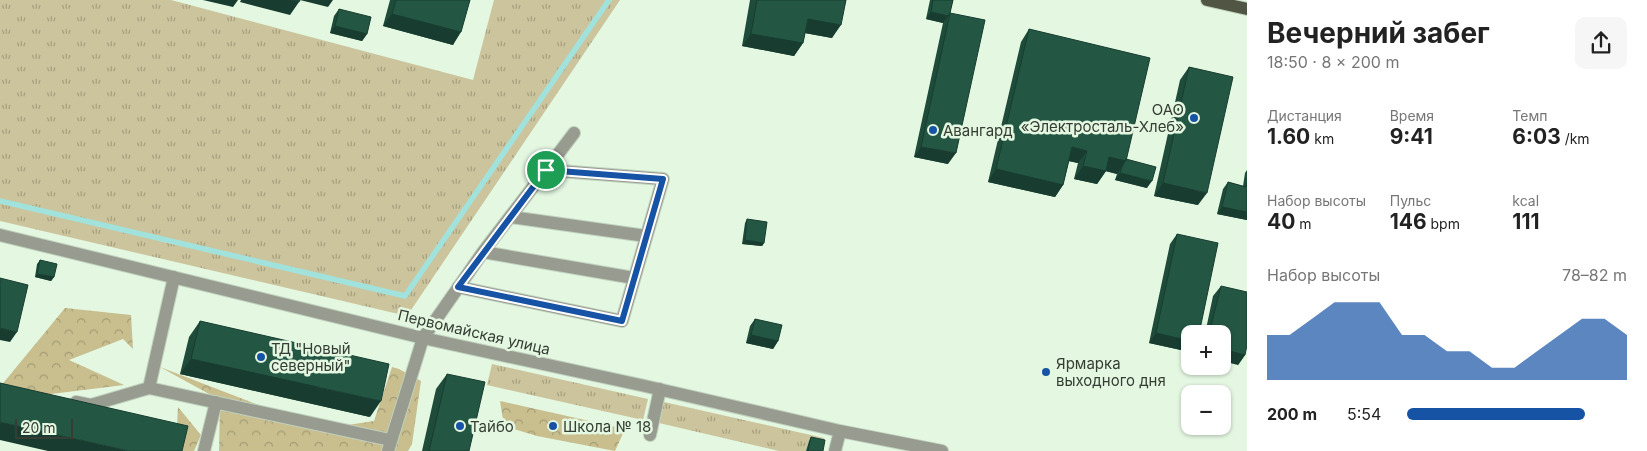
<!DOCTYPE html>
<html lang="ru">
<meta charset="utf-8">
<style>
body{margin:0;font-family:Inter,sans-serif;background:#f6f6f6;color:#222;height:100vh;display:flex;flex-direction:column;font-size:19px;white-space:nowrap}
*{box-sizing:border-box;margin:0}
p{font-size:16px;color:#767676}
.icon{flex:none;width:28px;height:28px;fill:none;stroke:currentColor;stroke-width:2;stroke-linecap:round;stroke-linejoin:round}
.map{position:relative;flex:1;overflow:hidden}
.drawer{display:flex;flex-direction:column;background:#fff;width:400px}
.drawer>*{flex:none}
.buttons{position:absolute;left:1181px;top:325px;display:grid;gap:10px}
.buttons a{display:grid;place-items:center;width:50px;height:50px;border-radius:10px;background:#fff;box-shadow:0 1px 4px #0004;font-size:25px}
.scale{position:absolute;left:15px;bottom:12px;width:58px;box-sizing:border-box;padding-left:5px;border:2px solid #353d34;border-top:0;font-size:14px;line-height:18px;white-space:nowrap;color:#353d34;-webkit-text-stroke:4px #e3f7e1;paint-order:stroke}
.pin{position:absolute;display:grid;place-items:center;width:42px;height:42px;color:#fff;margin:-21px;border:2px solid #fff;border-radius:50%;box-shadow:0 1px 5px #0007}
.round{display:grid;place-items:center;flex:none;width:52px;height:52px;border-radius:10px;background:#f6f6f6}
.summary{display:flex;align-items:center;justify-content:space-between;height:85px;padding:0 20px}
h1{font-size:28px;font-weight:700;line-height:38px}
.figures{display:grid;grid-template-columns:repeat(3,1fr);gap:8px;height:85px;padding:5px 20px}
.figures div{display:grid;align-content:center}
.figures b{font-size:21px;font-weight:700}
.figures small{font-size:14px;font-weight:400}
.figures p{font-size:14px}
.chart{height:140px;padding:10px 20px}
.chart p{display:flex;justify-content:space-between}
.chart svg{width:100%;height:90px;margin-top:5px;fill:#1753a4;opacity:.7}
ul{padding:0 20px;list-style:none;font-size:16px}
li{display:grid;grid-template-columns:80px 60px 1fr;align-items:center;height:38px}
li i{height:12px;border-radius:6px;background:#1753a4}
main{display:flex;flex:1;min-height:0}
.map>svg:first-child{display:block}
.grass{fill:url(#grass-tufts)}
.forest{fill:url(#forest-crowns)}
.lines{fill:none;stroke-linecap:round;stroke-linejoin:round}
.stream{stroke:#a2e2dc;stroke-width:5.5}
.minor-casing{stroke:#c0d2be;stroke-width:14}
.major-casing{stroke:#c0d2be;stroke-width:14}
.minor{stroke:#989b90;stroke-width:12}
.major{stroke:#505643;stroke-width:12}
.wall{fill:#1e4b3a}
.shaded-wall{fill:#183d30}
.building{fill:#235744;stroke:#183d30}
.route-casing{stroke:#fff;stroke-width:10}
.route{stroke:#1753a4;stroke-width:6}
.poi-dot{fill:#1753a4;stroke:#e3f7e1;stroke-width:2}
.labels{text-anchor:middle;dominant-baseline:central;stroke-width:5;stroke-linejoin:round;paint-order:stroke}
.poi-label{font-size:15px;fill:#353d34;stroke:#e3f7e1;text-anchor:start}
.street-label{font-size:15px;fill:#353d34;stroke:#e3f7e1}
</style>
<main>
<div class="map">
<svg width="1247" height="451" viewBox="0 0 1247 451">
<defs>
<pattern id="grass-tufts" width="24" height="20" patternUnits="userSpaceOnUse" patternTransform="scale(1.25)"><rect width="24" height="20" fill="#ccc49c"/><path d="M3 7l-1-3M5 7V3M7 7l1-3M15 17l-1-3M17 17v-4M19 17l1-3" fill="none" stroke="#a6a080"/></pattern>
<pattern id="forest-crowns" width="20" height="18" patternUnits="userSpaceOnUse" patternTransform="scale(1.25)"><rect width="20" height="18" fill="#c8be8e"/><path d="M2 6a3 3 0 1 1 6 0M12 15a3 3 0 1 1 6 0" fill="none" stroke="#a39c75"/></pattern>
</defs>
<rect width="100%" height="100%" fill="#e3f7e1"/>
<path class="grass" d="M0,0H171L473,80L494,0H620L407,316L0,221Z
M492,364L648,399L643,420L487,385Z
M664,402L824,438L822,444L809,441L806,451H779L659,423Z"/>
<path class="forest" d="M65,308L131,315L133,349L123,339L69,360L124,385L43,395L0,387Z
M160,367L321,429L374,421L392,367L399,369L421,381L412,444L408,451H219L220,400Z
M500,401L625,429L615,451L537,436L504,426Z
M178,407L201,435L194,451H174L176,446Z"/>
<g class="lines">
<path class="stream" d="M0,201L405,296L609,0"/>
<defs>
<path id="minor" d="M546,170L574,133
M511,217L646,236
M0,235L423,338L645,386L840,431L942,451
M483,252L634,278
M174,277L149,388L390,440
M76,402L91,405L149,388
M650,435L660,389
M204,451L216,402
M388,451L423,338L483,252L546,170L663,179L622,321L458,287
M835,451L840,431"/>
<path id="major" d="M1207,0L1247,9"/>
</defs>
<use href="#minor" class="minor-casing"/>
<use href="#major" class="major-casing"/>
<use href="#minor" class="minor"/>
<use href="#major" class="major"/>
</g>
<path class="wall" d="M390,0H470L453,45L383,26Z
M750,0H846L832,38L805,33L803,43L794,56L742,46Z
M930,0H953L950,13L948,164L914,157L943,23L926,19Z
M339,9L367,34L362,41L330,33L334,16Z
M1029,29L1126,159L1147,188L1115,180L1117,174L1106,171L1097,184L1074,179L1078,163L1069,161L1063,185L1055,197L988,182L1021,42Z
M1189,67L1198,205L1154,196L1180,80Z
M1247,170V220L1217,214L1223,189L1228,182L1243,186L1245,173Z
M747,219L764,243L762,246L742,244L745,223Z
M1177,234L1190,352L1149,343L1170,244Z
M40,260L54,277L51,281L35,277L37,264Z
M1221,286L1245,355L1238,365L1222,334H1205L1213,296Z
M755,319L778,341L773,349L746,343L750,326Z
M200,321L370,417L180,374L189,337Z
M447,374L469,451H422L436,389Z
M811,437L823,451H806L809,441Z"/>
<path class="shaded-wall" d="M203,0H238L233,7Z
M241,0H290L299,2L290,15L240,2Z
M300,0H333L328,7Z
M931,12L948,16L943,23L926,19Z
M392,14L461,32L453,45L383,26Z
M808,19L841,25L832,38L799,32Z
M335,26L367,34L362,41L330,33Z
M751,34L803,43L794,56L742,46Z
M921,147L956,153L948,164L914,157Z
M1072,147L1087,151L1078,163L1063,160Z
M1109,157L1126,161L1117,174L1101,170Z
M1083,166L1106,171L1097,184L1074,179Z
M996,169L1063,185L1055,197L988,182Z
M1120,173L1152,181L1147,188L1115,180Z
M1163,183L1207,193L1198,205L1154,196Z
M1222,207L1247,212V220L1217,214Z
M745,240L764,243L762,246L742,244Z
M37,274L54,277L51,281L35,277Z
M0,328L17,332L10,342L0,340Z
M1156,333L1190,341V352L1149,343Z
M751,335L778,341L773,349L746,343Z
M1222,349L1245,355L1238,365L1222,361Z
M191,359L381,401L370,417L180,374Z
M0,422L129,451H48L0,440Z"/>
<path class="building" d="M290,0H300L299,2Z
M396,0H470L461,32L392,14Z
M757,0H846L841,25L808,19L803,43L751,34Z
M933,0H953L950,13L948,16L931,12Z
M339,9L371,17L367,34L335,26Z
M950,13L985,20L956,153L921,147Z
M1029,29L1150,58L1126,161L1109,157L1106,171L1083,166L1087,151L1072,147L1063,185L996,169Z
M1189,67L1233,77L1207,193L1163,183Z
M1126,159L1156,167L1152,181L1120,173L1122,167Z
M1228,182L1246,187L1247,182V212L1222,207Z
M747,219L767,222L764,243L745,240Z
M1177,234L1218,243L1199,334H1190V341L1156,333Z
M40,260L57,264L54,277L37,274Z
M0,278L28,285L17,332L0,328Z
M1221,286L1247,292V345L1245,355L1222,349V334H1209Z
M755,319L782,325L778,341L751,335Z
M200,321L389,364L381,401L191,359Z
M447,374L485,382L469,451H429Z
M0,383L188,426L182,451H129L0,422Z
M811,437L825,440L823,451H808Z"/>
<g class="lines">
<defs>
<path id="route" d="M546,170L663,179L622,321L458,287Z"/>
</defs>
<use href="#route" class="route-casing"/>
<use href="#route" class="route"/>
</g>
<g class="poi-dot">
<circle cx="1194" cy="118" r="5"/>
<circle cx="933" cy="130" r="5"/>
<circle cx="261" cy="357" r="5"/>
<circle cx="1046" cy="372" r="5"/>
<circle cx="460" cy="426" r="5"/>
<circle cx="553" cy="426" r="5"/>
</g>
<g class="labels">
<g class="poi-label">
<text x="1184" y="109" text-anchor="end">ОАО<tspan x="1184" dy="17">«Электросталь-Хлеб»</tspan></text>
<text x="943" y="130">Авангард</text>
<text x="271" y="348">ТД "Новый<tspan x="271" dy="17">северный"</tspan></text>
<text x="1056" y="363">Ярмарка<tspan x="1056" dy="17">выходного дня</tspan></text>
<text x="470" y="426">Тайбо</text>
<text x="563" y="426">Школа № 18</text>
</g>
<g class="street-label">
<text transform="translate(474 332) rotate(13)">Первомайская улица</text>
</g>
</g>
</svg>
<div class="buttons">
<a>+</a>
<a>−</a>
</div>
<div class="scale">20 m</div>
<div class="pin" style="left:546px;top:170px;background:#1e9e55"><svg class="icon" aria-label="arrive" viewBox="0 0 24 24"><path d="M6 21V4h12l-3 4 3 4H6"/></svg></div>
</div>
<section class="drawer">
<div class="summary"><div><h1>Вечерний забег</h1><p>18:50 · 8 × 200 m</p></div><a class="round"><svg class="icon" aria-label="share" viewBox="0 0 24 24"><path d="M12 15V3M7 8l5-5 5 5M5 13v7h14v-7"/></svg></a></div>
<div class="figures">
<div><p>Дистанция</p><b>1.60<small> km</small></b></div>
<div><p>Время</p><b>9:41</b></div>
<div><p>Темп</p><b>6:03<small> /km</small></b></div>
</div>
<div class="figures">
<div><p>Набор высоты</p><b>40<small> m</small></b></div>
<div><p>Пульс</p><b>146<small> bpm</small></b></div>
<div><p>kcal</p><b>111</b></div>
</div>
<div class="chart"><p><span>Набор высоты</span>78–82 m</p>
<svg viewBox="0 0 160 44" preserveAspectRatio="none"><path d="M0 44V22L10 22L20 14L30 6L40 6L50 6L60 22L70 22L80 30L90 30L100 38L110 38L120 30L130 22L140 14L150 14L160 22V44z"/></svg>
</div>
<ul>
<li><b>200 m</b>5:54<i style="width:81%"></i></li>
</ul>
</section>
</main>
